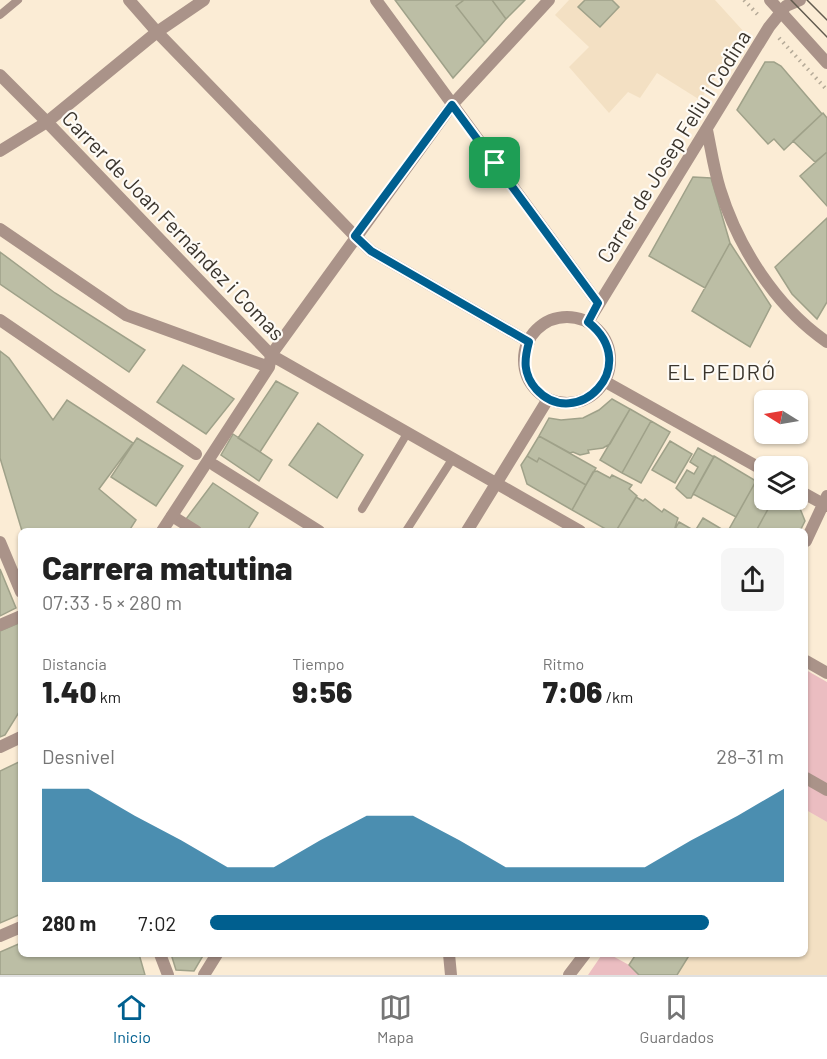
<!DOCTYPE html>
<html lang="es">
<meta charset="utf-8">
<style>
body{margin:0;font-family:Barlow,sans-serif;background:#f6f6f6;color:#222;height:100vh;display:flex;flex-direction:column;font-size:22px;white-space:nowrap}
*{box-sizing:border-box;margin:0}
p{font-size:20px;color:#767676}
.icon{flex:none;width:33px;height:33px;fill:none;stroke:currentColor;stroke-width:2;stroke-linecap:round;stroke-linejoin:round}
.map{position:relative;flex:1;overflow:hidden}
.sheet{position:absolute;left:18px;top:528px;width:790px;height:429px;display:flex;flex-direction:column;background:#fff;border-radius:9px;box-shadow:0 2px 4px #0004}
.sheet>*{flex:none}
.needle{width:39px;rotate:281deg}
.controls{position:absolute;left:754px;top:390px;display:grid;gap:12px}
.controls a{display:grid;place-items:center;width:54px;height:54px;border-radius:9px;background:#fff;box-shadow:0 2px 4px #0004;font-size:30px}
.pin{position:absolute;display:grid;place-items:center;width:51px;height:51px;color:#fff;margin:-26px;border-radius:12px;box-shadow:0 3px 9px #0006}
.round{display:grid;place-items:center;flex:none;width:63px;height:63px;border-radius:9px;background:#f6f6f6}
.headline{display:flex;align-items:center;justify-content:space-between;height:102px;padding:0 24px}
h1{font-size:33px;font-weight:800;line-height:45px}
.stats{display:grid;grid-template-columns:repeat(3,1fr);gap:9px;height:102px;padding:6px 24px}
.stats div{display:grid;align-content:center}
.stats b{font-size:30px;font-weight:800}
.stats small{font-size:16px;font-weight:400}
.stats p{font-size:16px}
.chart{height:168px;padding:12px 24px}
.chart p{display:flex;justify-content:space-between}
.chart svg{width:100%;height:108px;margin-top:6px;fill:#005f8f;opacity:.7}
ul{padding:0 24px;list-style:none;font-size:20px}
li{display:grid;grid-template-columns:96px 72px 1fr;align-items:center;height:45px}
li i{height:15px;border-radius:8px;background:#005f8f}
.tab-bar{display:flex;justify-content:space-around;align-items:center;height:84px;border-top:2px solid #e0e0e0;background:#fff;font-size:16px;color:#767676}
.tab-bar a{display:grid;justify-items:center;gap:3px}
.tab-bar .selected{color:#005f8f}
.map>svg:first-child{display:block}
.built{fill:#f3e0c3}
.green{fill:#ebbdc1}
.building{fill:#bcbea5;stroke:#9fa189;stroke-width:1.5}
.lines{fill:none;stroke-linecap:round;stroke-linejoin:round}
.path{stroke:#b5aa98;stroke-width:4;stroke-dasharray:1.5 4.5;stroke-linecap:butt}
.service{stroke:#aa9389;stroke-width:8}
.pedestrian{stroke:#aa9389;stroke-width:12}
.minor{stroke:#aa9389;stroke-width:12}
.tertiary{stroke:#aa9389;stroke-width:12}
.tram{stroke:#625b4f;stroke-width:1.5}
.route-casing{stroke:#fff;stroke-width:12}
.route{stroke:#005f8f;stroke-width:8}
.labels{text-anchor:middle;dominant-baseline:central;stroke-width:4.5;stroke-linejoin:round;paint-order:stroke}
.street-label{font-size:21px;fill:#3a342c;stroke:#fefbf6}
.neighbourhood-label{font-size:22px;letter-spacing:1.5px;fill:#3a342c;stroke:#fefbf6}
</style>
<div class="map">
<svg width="827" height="975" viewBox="0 0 827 975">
<rect width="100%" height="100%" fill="#fbecd5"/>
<path class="built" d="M569,0H715L745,33L700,100L657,73L640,98L628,92L609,113L569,67L589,47L555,15Z
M806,810L827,822V975H640L629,965L636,954H806Z"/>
<path class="green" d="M806,670L827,682V822L806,810Z
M609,954L629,965L639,975H588L601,956Z"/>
<path class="building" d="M395,0H464L456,6L485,43L453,78Z
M464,0H492L506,19L485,43L456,6Z
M492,0H525L506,19Z
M585,0H612L619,7L600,27L578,7Z
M765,62H774L781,66L822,114L784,150L774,139L768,144L737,110Z
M823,113L827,118V152L815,162L793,141Z
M827,152V206L800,176Z
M693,177L711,178L730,243L705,288L649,256Z
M827,218V302L817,319L792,294L775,267Z
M730,243L771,306L750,347L692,311Z
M0,252L55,293L145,350L129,372L0,284Z
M0,351L9,358L53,420L67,400L133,443L99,489L136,520L129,531H22L0,458Z
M183,365L234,399L206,434L157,402Z
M276,381L298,393L260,452L238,438Z
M612,399L630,409L610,444L603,448L588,450L589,453L580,455L573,452L570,453L539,436L549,418L561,420L583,418L599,410Z
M630,409L651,421L622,473L600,460Z
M651,421L670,432L641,483L622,473Z
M318,423L363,455L337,498L289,465Z
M233,434L272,460L259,481L221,455Z
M539,436L596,468L586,485L539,458L537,462L527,456Z
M137,438L183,466L156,506L111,477Z
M670,441L692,454L675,483L652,470Z
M698,448L714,457L691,498H687L676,488L687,470L694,474L698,467L690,462Z
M527,456L537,462L539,458L586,485L572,510L527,484L521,465Z
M714,456L756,481L736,517L693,494Z
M597,471L610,478L612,475L632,485L629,489L637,496L616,531H609L572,510L593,472Z
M756,481L765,486V500H773L756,531H728Z
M213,483L258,513L247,531H203L186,519Z
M636,497L643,501L645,499L662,512L664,509L678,518L674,531H616Z
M773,500H788L799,506L805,521L800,531H756Z
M703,518L725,531H695Z
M679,522L695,531H674Z
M0,569L16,608L0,616Z
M21,622V709L5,735L0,737V631Z
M21,761V914L0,923V771Z
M21,943V954H139L145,975H0V952Z
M171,954H204L194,971L176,970Z
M636,954H690L677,975H639L629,965Z"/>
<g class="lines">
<path class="path" d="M744,0L760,17
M779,38L827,90"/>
<path class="service" d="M0,15L18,0
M362,509L408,432
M406,531L453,458"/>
<path class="pedestrian" d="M129,0L157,32
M0,75L47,122
M355,236L371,251L529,342
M0,320L196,454
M214,465L319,531
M172,516L196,531
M806,778L827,790"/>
<path class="minor" d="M376,0L598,303
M157,32L355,236
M47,122L271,355L580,531
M707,130C711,149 714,170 720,189C738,247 776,307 827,342
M0,151L47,122L157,32L204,0
M0,229L126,315L269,367
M524 360a43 43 0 1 1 86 0a43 43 0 1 1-86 0Z
M588,322L769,27L786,6L800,0
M604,381L765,471
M798,490L827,506
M162,531L269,367L271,355L452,105L549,0
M467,531L548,399
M806,541L827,496
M0,542L21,592
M0,625L21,616
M806,661L827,673
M0,747L21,737
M0,936L21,927
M160,954L168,975
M449,954L451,975
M204,975L217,954
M569,975L585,954"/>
<path class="tertiary" d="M770,0L827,63"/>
<path class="tram" d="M791,0L827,37
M807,0L827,20"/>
</g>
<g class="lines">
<defs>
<path id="route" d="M452,105L598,303L588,322C644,366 576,433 536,389C523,374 524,360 529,342L371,251L355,236Z"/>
</defs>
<use href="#route" class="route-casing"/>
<use href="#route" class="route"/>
</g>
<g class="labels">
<g class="street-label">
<text transform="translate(673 146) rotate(-58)">Carrer de Josep Feliu i Codina</text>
<text transform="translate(174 225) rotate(46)">Carrer de Joan Fernández i Comas</text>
</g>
<g class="neighbourhood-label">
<text x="722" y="371">EL PEDRÓ</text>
</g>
</g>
</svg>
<div class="controls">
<a><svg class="needle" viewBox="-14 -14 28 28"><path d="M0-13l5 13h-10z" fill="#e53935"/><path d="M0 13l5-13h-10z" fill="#767676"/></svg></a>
<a><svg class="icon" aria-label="layers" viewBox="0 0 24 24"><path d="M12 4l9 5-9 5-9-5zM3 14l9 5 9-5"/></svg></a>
</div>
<div class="pin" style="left:495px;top:163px;background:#1e9e55"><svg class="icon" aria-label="arrive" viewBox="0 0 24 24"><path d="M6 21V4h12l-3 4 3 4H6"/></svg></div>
<section class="sheet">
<div class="headline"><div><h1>Carrera matutina</h1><p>07:33 · 5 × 280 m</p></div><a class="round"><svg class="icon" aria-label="share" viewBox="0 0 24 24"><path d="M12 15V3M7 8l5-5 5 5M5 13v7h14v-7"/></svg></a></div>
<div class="stats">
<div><p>Distancia</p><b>1.40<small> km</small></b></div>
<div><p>Tiempo</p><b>9:56</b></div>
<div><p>Ritmo</p><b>7:06<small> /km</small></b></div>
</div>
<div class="chart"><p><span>Desnivel</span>28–31 m</p>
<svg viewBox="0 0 160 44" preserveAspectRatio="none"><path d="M0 44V6L10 6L20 17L30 27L40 38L50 38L60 27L70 17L80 17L90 27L100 38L110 38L120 38L130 38L140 27L150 17L160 6V44z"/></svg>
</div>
<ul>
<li><b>280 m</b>7:02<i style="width:87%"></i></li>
</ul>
</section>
</div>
<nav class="tab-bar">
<a class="selected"><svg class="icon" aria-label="home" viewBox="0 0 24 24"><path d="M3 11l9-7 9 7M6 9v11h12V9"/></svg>Inicio</a>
<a><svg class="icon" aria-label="map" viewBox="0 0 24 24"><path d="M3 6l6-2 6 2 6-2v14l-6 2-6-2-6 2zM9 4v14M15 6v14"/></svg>Mapa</a>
<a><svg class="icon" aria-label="saved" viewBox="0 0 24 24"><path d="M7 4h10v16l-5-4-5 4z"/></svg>Guardados</a>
</nav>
